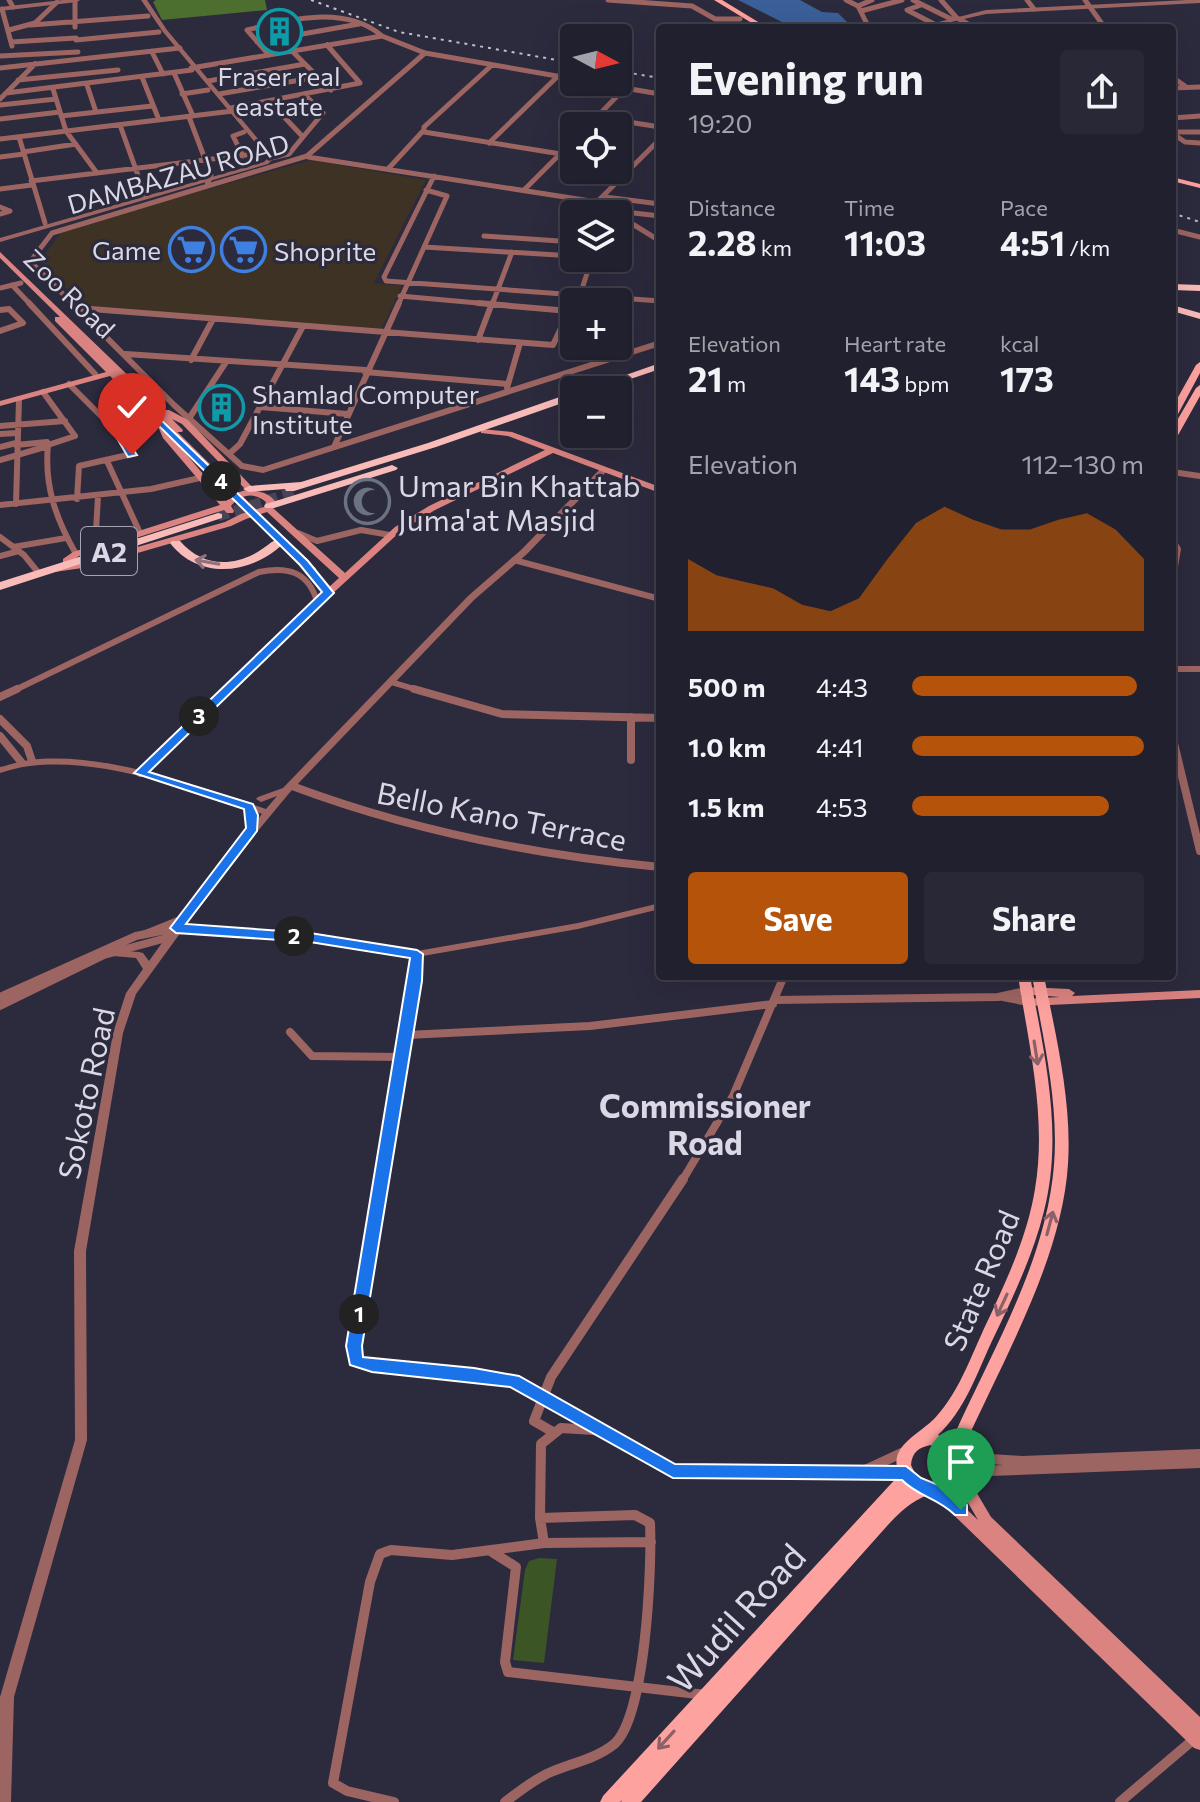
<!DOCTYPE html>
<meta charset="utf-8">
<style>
body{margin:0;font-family:Commissioner,sans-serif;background:#292836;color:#f1f3f6;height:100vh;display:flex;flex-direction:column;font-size:30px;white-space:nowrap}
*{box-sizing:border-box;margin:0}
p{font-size:26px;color:#a2a3aa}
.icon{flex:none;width:44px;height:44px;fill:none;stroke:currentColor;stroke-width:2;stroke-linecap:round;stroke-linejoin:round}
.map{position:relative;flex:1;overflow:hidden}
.side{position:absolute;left:656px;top:24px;width:520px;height:956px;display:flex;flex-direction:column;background:#21202e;border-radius:8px;box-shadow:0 8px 32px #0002,0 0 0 2px #3e3e4a}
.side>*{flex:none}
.needle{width:52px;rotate:97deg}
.fabs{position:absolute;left:560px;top:24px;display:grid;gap:16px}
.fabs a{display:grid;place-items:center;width:72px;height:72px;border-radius:8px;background:#21202e;box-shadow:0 8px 32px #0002,0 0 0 2px #3e3e4a;font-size:40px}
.pin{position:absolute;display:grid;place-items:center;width:68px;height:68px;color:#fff;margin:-82px -34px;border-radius:50% 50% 50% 0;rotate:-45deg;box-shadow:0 0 8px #0007}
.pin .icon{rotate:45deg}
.km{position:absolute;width:40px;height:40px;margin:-20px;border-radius:50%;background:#222;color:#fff;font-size:22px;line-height:40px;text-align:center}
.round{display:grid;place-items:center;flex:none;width:84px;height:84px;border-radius:8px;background:#292836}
.headline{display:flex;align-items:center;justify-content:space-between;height:136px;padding:0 32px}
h1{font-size:44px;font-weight:700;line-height:60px}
.metrics{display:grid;grid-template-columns:repeat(3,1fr);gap:12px;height:136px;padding:8px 32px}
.metrics div{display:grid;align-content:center}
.metrics b{font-size:34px;font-weight:700}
.metrics small{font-size:22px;font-weight:400}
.metrics p{font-size:22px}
.chart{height:224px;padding:16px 32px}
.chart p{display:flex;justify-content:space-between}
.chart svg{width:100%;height:144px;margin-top:8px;fill:#b45309;opacity:.7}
.action{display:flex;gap:16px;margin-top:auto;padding:16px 32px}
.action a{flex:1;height:92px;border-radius:8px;background:#b45309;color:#fff;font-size:32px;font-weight:700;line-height:92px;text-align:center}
.action a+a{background:#292836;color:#f1f3f6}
ul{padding:0 32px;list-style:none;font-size:26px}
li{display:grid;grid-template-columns:128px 96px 1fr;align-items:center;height:60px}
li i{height:20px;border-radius:10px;background:#b45309}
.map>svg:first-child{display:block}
.commercial{fill:#3d3223}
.green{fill:#3b5525}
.forest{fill:#4c6e2e}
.water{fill:#3b5f98}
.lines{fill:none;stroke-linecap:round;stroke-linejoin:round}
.trunk-tunnel{stroke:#464456;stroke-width:11;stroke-dasharray:11 6;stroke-linecap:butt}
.minor-far3{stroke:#9c6562;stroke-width:5}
.minor-far2{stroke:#9c6562;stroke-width:6}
.minor-far1{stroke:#9c6562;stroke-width:8}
.minor{stroke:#9c6562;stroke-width:10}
.tertiary{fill:#9c6562;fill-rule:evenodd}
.secondary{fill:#db8380;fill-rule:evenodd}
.primary{fill:#fea29f;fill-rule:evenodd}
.trunk{fill:#f8bbb8;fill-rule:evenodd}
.rail{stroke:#c1bfcd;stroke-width:2;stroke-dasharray:3 5;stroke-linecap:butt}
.secondary-bridge{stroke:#db8380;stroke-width:9}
.oneway{stroke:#92727a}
.oneway2{stroke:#8a6069}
.route{fill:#1a73e8;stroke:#fff;stroke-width:2}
.labels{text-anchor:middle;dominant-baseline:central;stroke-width:6;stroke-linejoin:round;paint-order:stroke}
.far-poi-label{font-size:26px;fill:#dad8e5;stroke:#2c2a3d;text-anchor:start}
.far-street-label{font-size:26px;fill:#dad8e5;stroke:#2c2a3d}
.shield{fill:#2c2a3d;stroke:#a6a4b3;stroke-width:2}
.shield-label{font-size:28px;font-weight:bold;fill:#dad8e5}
.poi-label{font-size:30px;fill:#dad8e5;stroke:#2c2a3d;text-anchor:start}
.street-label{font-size:30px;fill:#dad8e5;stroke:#2c2a3d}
.neighbourhood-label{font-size:32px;font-weight:bold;fill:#dad8e5;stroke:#2c2a3d}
.near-street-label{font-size:36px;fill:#dad8e5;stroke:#2c2a3d}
</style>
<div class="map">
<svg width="1200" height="1802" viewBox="0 0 1200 1802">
<rect width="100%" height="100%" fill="#2c2a3d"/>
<path class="commercial" d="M311,160L426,180L374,283L402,286L381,331L83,307L40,261L63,230Z"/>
<path class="green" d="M539,1558L557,1559L544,1663L513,1660L525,1570L529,1561Z"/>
<path class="forest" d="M156,0H265L267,10L162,20L153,2Z"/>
<path class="water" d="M738,0H800L822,12L838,13L852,27L794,28Z"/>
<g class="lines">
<path class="trunk-tunnel" d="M218,516L295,492"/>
<path class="minor-far3" d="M9,0L13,7
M75,0V27
M608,0L692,6L715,19H740
M846,0L858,6L869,28
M913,0L951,19
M941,0L956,17
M1027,0L1034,9
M1085,0L1105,28
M921,5L907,10L934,24
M858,6L872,0
M2,9L12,46
M861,11L902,0
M959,19L975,28
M31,25L148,16
M9,30L35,23L57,2
M76,40L159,32
M11,42L76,38
M257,42L359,24
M292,51L331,90
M152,52L163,74
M269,55L247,30C289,19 346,5 382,36
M0,56L78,52
M492,65L424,127V132L561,154
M0,68L180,48
M191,68L382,36L425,53L574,79
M174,73L193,116
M142,77L159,120
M1172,77L1185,86
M18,80L118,70
M208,81L305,64
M589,82L660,94
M87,85L96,112
M1172,88L1200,87
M53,89L66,131L97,173
M6,93L192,70
M182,94L208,90
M219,94L318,77
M0,99L35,64
M269,101L303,137L289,154L271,158
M0,105L56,99
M231,108L360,83L327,45
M61,116L152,106
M189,117L211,175L207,185
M597,117L660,127
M1172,118L1200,116
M0,119L60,112
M120,125L145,195
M588,126L625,88
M1172,132H1200
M1172,133L1185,142L1200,143
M19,137L45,223
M303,137L323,113L304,94
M0,139L233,111
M489,143L557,77
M23,152L76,144
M243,156L233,136L244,132
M0,157L24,154
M308,157L597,202L660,241
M388,169L423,131
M434,176L384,277L386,281L660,301
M31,181L263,153
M0,189L32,185
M524,190L574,140
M605,197L660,204
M597,202L660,139
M0,207L10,211L0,214
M616,211L660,216
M1172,230L1200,237
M484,236L574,242
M424,247L574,256
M12,285L31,305
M0,288L21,283
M580,295L592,258
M400,296L500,305
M74,305L33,264V258L52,233L307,156L425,53
M398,305L447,196L426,190
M492,305L512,252"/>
<path class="minor-far2" d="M29,303L95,374
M72,303L174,405L242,466L263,470L660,343
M78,308L553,345L569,311L478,303
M0,310L9,309L23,323L0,331
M478,340L492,303
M126,354L366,370
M191,360L212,321
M365,372L508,384
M69,384L115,430L132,454L79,466L77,499
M507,388L520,343
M43,392L75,436L48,445C44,486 56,519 76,554
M260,407L348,414
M190,417L226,362
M0,426L65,421
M115,430L157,419
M0,434L17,433
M16,445L47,442
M0,447L16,443
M334,447L399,303
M229,454L240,444L302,328
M0,460L48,446
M107,461L140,533
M1172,472L1200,476
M98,496L96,531L104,545
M16,504L19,399
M0,505L151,489L204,477
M298,533L317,541L361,530L390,535
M0,537L24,555L37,571
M1172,540L1178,549L1172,584
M13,547L66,538
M0,556L19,551
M514,560L660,599
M391,682L421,691
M13,691L259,572C288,566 308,572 317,601
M226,691L328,593"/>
<path class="minor-far1" d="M414,689L502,714L660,718
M0,697L17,689
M631,717V760
M0,719L27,746L32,761
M1172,735L1200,851
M0,736L22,763
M140,773L228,689
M292,786C412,831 533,855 660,867
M0,997L136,936L176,928
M1003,997L1028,1002
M775,1000L998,997L1026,991
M0,1006L104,955L170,937
M290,1032L312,1056L403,1057
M407,1035L590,1026L773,1004
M382,1181L416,981L417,954
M682,1181L733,1096L784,976"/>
<path class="minor" d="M382,1179L354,1346L356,1361L372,1366L474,1374L513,1381L673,1471L906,1473
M553,1432L534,1421L551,1377L683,1179
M865,1470L906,1451
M544,1543L540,1518L541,1444L561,1428L594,1430
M492,1552L516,1567L505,1662L508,1672L706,1695
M394,1802L347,1791L333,1783L370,1582L380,1554L391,1550L452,1555L544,1543L651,1542
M505,1802C520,1791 534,1779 551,1772C572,1763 595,1759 613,1745C646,1720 652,1565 650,1523L635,1515L540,1518
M1120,1802L1200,1734"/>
<path class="tertiary" d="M63,0H80L77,2L0,11V7Z
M141,0H147L167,30L274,158L268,164L0,242V238L264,162L268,158L163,32Z
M1187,0H1200V3L986,14L925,28H915L986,10Z
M601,468H607L608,470L527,554L474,600L291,791L221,875L185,925L310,934L417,951L578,923L660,903V909L578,929L417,957L310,940L181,932L136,994L123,1033L86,1251L87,1440L14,1697L11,1802H0V1697L75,1440L74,1251L113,1033L126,993L143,969L136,958L113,956L108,953L113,950L139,952L143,953L149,961L172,929V926L144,937L139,934L140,932L182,915L215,871L262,814C192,791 105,757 30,766C20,767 10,770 0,773V767C10,765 20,761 30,760C105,751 196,786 266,809L277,796L261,802L256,799L258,797L283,788L468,596L521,550Z
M1172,666H1200V672H1172Z
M1200,1449V1468L962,1477L957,1476L956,1472L957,1468L962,1467L1003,1465L960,1462L955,1461L954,1457L955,1453L960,1452L1022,1456Z"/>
<path class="secondary" d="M0,252L164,410H169L188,420L256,491C264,492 270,495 275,501L273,508L345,573L395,527L429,506L545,450L508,436L481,433V429L512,432L660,487V493L553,453L435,510L401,531L331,595H325L307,571L309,569H315L329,587L339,578L267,512L246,519L231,526L89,567L48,573V569L85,562L225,522L241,514L264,507L266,502C254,492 241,494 231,506L234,511L233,513H227L224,510L79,556L69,563H63V559L73,552L220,505L163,438L156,422L110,376L0,406V401L106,372L55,321V317H60L0,258ZM135,392L176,432H182L183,430L172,419L182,424L246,490L233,494L226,501L170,435L168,430L171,428L170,426Z
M1026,987L1069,989L1075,993L1072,996L1200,990V998L1028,1006L1024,1005L1022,1002L1024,999L1060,997L1022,994L1020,991L1022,988Z
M960,1471L965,1473L991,1517L1200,1717V1750L1194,1748L931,1493L929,1489L931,1485L936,1483L941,1485L978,1520L953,1477L955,1473Z"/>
<path class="primary" d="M714,0H722L768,28H760Z
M1172,177L1200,184V188L1172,181Z
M1200,362V373L1177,416L1172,419V408L1196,365Z
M1200,385V396L1177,437L1172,440V429L1196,388Z
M1018,976H1030C1044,1053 1064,1133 1044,1211C1033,1256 1012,1299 992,1341C977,1373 965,1410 938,1435L952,1440C991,1352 1046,1263 1054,1165C1059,1102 1043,1038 1032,976H1044C1056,1037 1072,1101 1068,1164C1062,1260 1002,1361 963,1449C976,1466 963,1487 945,1494C937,1497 928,1494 921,1498C907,1505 897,1515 887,1526L641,1802H621L622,1800L620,1802H600L603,1796L900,1474C885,1448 921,1433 935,1418C961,1390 973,1350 990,1316C1009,1275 1028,1233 1035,1189C1047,1118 1029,1046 1018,976ZM931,1445L947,1451L954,1460C953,1477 934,1492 919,1477C915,1474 913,1469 911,1465C912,1452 919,1447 931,1445Z"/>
<path class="trunk" d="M1172,284L1200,285V291L1172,290Z
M1172,305L1200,313V319L1172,311Z
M660,363V369L598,390H583Z
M574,392V399L436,447L294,491H286L285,489L249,492L243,489L249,486L301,482L428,443Z
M392,465L398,468L396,470L274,508H266L264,506L266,504Z
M218,513L222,514V518L0,590V582Z
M281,537L287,540C255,574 200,582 170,543L172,541H180C200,564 227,568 254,554C264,549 271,541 281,537Z"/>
<path class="rail" d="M311,0L399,32L574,63
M618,71L660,78
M1172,213L1200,222"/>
<path class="secondary-bridge" d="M171,432L312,571"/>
</g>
<defs><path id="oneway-shaft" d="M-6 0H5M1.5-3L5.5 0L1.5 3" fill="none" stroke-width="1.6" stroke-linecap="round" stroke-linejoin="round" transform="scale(2)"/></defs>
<use class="oneway" href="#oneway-shaft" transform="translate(207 562) rotate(-170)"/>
<g class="oneway2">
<use href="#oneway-shaft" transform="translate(1036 1053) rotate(81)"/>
<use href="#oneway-shaft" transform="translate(1050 1223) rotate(-75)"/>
<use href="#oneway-shaft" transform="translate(1002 1305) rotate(115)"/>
<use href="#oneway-shaft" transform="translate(666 1740) rotate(132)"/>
</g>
<path class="route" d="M157,416L308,561L334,593L149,772L253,804L258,815L257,831L186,924L310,933L417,950L423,954L422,981L362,1346L363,1357L474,1368L519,1376L675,1464L906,1466L921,1478L953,1491L967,1505V1515H955C938,1498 917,1496 902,1480L673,1478L510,1387L372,1372L350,1365L346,1346L410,958L310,942L176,933L170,928L246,828L244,809L134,773L322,592L300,565L155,422L121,431L137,455L128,457L111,428Z"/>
<defs>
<symbol id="building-ring" viewBox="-11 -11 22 22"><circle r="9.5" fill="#2c2a3d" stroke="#0f9aa8" stroke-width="1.5"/><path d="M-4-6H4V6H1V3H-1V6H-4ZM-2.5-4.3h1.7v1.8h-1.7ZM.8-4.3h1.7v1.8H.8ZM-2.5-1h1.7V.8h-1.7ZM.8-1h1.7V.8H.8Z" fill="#0f9aa8"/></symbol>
<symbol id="supermarket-ring" viewBox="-11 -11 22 22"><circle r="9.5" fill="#2c2a3d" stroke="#3f7fe0" stroke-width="1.5"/><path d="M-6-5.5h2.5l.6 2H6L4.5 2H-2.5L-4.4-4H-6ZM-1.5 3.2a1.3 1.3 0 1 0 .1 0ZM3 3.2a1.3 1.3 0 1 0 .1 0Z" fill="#3f7fe0"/></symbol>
<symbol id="mosque-ring" viewBox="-11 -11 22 22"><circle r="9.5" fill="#2c2a3d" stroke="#6b7280" stroke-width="1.5"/><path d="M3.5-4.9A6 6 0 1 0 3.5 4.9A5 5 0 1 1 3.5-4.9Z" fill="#6b7280"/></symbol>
</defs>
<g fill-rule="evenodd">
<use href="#building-ring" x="254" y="6" width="51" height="51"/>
<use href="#supermarket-ring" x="166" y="224" width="51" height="51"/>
<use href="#supermarket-ring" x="218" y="224" width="51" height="51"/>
<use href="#building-ring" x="196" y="382" width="51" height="51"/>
<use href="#mosque-ring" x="342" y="476" width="51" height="51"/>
</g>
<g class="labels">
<g class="far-poi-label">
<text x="279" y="75" text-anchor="middle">Fraser real<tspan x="279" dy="30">eastate</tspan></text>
<text x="161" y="249" text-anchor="end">Game</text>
<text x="274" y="250">Shoprite</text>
<text x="252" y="393">Shamlad Computer<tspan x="252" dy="30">Institute</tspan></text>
</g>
<g class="far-street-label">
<text transform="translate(178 173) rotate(-16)">DAMBAZAU ROAD</text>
<text transform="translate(70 293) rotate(44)">Zoo Road</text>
</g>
<rect class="shield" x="81" y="527" width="56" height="48" rx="6"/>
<g class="shield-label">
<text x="109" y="551">A2</text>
</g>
<g class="poi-label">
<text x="398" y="484">Umar Bin Khattab<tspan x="398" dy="34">Juma'at Masjid</tspan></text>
</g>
<g class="street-label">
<text transform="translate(502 815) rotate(11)">Bello Kano Terrace</text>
<text transform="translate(85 1093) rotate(-78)">Sokoto Road</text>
<text transform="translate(980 1280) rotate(-67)">State Road</text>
</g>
<g class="neighbourhood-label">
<text x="705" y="1105">Commissioner<tspan x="705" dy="37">Road</tspan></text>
</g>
<g class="near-street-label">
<text transform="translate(735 1617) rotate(-48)">Wudil Road</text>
</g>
</g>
</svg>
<div class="fabs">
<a><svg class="needle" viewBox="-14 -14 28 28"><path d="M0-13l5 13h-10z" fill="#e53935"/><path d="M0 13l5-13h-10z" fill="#a2a3aa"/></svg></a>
<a><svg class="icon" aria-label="locate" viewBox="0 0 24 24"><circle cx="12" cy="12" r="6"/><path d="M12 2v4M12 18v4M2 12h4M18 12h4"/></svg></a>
<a><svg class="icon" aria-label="layers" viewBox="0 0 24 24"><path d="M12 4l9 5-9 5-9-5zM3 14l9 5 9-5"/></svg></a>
<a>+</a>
<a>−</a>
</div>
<div class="pin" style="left:961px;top:1510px;background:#1e9e55"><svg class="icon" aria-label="arrive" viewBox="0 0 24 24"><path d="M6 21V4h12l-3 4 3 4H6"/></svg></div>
<div class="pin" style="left:132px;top:455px;background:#d93025"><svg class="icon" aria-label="check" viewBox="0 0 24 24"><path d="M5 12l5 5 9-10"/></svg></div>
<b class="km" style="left:359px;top:1314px">1</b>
<b class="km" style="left:294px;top:936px">2</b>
<b class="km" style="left:199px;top:716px">3</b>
<b class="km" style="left:221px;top:481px">4</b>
<section class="side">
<div class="headline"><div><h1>Evening run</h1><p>19:20</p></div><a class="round"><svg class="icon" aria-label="share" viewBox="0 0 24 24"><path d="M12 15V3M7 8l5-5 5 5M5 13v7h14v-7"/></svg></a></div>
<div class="metrics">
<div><p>Distance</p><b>2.28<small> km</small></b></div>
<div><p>Time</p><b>11:03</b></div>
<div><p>Pace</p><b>4:51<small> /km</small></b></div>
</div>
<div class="metrics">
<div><p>Elevation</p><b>21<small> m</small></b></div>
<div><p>Heart rate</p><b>143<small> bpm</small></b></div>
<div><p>kcal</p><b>173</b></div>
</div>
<div class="chart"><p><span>Elevation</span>112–130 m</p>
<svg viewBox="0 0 160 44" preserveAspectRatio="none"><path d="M0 44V22L10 27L20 29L30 31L40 36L50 38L60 34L70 22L80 11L90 6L100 10L110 13L120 13L130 10L140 8L150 13L160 22V44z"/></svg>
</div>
<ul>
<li><b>500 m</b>4:43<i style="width:97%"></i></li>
<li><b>1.0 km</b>4:41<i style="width:100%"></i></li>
<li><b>1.5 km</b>4:53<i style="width:85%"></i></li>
</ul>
<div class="action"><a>Save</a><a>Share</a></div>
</section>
</div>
